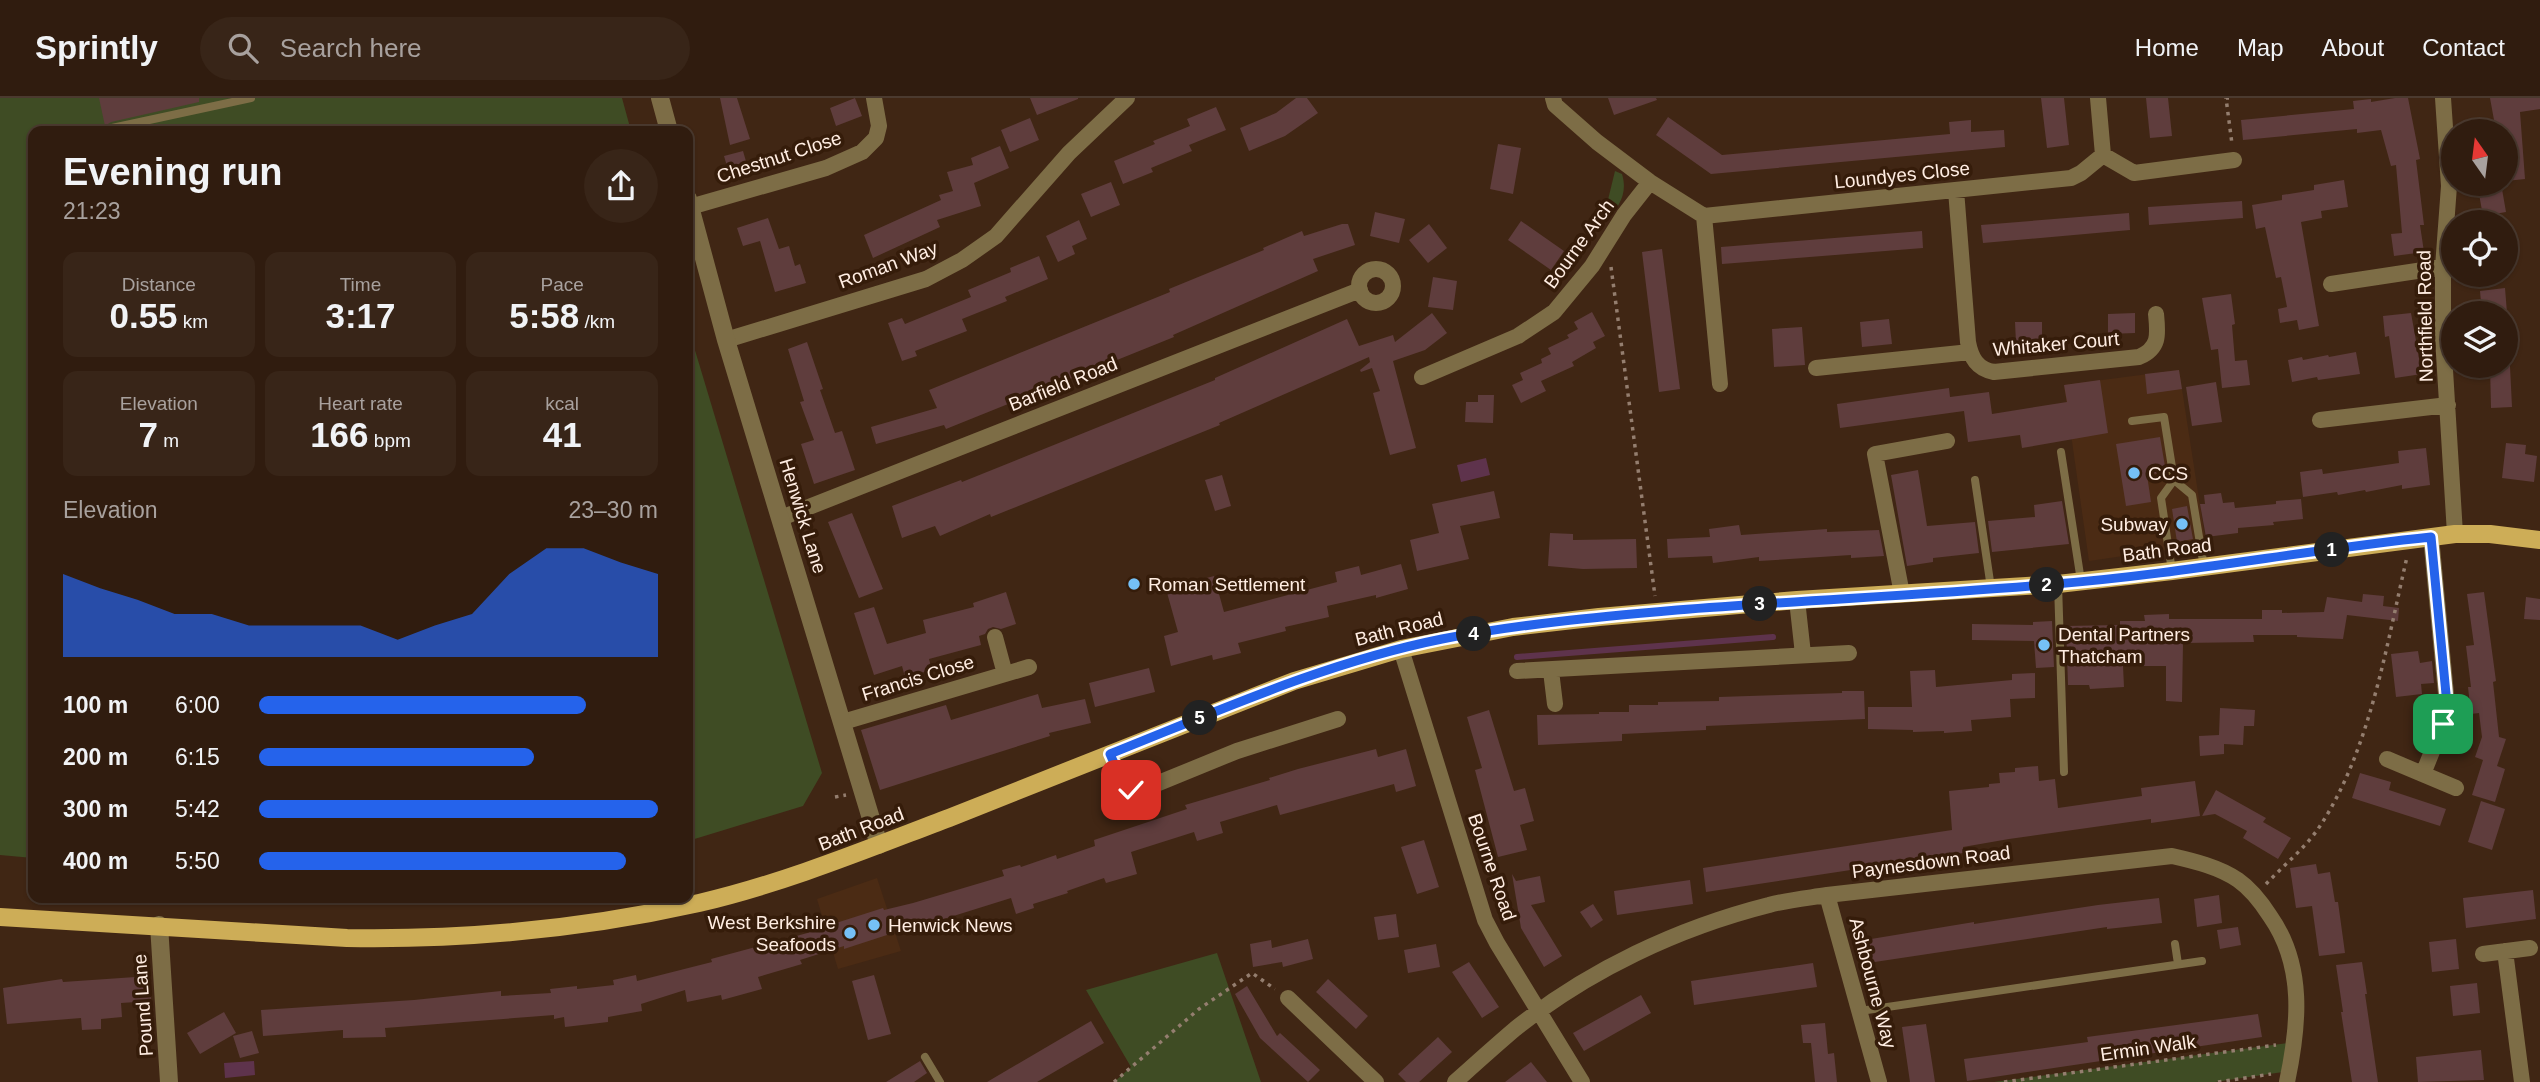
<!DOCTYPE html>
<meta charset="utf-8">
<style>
body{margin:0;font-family:Arial,sans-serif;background:#382518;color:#f1f3f6;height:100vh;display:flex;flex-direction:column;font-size:26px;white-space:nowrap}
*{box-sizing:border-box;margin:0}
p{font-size:23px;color:#a8a19e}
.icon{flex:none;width:38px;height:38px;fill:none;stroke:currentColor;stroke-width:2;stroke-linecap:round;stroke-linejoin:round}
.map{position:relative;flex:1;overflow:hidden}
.details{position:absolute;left:28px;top:28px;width:665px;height:777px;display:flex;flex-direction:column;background:#301c0f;border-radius:14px;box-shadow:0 2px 5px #0004,0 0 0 2px #4b3a2f}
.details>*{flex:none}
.needle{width:46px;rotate:346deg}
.tools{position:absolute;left:2441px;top:21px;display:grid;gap:14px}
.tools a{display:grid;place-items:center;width:77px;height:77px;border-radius:50%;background:#301c0f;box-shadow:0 2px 5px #0004,0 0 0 2px #4b3a2f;font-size:35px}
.pin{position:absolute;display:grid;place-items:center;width:60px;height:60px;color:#fff;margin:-30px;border-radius:14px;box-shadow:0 4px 10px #0006}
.km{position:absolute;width:35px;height:35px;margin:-18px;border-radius:50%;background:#222;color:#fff;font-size:19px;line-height:35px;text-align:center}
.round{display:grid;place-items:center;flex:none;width:74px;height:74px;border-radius:37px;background:#382518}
.head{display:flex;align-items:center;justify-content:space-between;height:119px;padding:0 35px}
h1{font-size:38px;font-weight:800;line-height:52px}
.figures{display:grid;grid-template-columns:repeat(3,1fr);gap:10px;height:119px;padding:7px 35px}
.figures div{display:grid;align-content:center;border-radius:14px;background:#382518;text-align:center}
.figures b{font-size:35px;font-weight:800}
.figures small{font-size:19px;font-weight:400}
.figures p{font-size:19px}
.chart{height:196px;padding:14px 35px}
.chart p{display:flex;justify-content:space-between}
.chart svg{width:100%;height:126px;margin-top:7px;fill:#2563eb;opacity:.7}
ul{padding:0 35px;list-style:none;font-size:23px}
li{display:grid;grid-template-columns:112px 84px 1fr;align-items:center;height:52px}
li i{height:18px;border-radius:9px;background:#2563eb}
header{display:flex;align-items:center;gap:42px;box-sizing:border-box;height:98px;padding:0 35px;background:#301c0f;border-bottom:2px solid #4b3a2f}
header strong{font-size:33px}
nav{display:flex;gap:38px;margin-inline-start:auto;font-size:24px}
.search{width:490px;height:63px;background:#382518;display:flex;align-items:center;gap:18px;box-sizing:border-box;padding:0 24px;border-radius:38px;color:#a8a19e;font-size:26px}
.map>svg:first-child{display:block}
.built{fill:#4b2b14}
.green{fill:#3f4c24}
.water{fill:#5e334c}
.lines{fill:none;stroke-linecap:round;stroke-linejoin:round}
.stream{stroke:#5e334c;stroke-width:6}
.building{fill:#5f3d3d}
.path{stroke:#947e6f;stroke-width:3.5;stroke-dasharray:3.5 5;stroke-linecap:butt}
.service{stroke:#7d6d46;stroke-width:8}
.minor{stroke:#7d6d46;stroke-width:16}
.tertiary{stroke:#7d6d46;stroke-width:18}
.primary{stroke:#cdad57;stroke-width:18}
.route-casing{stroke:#fff;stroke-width:14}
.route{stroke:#2563eb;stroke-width:9}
.poi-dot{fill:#75c0f6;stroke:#351c0a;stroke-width:2.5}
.labels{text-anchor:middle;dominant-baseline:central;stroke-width:7;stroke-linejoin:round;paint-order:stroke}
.street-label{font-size:19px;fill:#ffede2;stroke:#351c0a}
.poi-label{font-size:19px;fill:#ffede2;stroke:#351c0a;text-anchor:start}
</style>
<header>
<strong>Sprintly</strong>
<div class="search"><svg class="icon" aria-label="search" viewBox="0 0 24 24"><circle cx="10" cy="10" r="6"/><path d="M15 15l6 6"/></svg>Search here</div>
<nav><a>Home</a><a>Map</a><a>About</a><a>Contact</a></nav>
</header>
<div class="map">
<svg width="2540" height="984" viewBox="0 0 2540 984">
<rect width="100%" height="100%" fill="#402614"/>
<path class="built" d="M2179,272L2206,446L2089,463L2064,287Z
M877,780L901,853L838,871L817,801Z"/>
<path class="green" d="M0,0H622L631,33H33V760L0,757Z
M1615,73L1622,76C1628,96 1619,108 1607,123L1606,110Z
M688,229L822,675L803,708L688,743Z
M1217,855L1261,984H1114L1131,969L1086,892Z
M2295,944L2289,973L2215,984H1994Z"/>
<path class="water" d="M1486,360L1490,377L1461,384L1457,367Z
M254,963L255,977L225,980L224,965Z"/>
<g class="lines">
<path class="stream" d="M1517,559L1773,539"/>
</g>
<path class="building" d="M99,0H199V4L111,24L105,28Z
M720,0H737L750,41L730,47Z
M855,0L862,18L836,28L830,10Z
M1030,0H1078V1L1037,17Z
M1296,0H1307L1318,15L1285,38L1249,53L1240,30L1276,15Z
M1608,0H1656L1657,2L1614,17Z
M2041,0H2064L2069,47L2047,50Z
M2146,0H2168L2172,38L2150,40Z
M2395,0H2408L2420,61L2416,62L2424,127H2420L2424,154L2394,158L2391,136L2402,135L2396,67L2391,68L2381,32L2357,35V31L2243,42L2241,22L2354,11L2353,3L2371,1V4Z
M2490,0H2540V11L2520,14L2525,81L2506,83V33H2496Z
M1216,9L1226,32L1189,47L1192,53L1151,70L1153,74L1123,86L1114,63L1155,46L1153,43L1190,28L1187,21Z
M1668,19L1722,57L1950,36L1949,24L1971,22V34L2004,32L2005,49L1711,76L1656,37Z
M1030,20L1039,42L1010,54L1001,32Z
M1498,46L1521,50L1513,96L1490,91Z
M1000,48L1009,70L974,85L981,108L937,122L940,129L873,160L864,137L941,102L939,97L953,93L947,74L973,67L971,60Z
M743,53L750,77L731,82L724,58Z
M2344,82L2348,109L2321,113L2322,120L2301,124L2319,228L2299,232L2297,222L2280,225L2278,211L2287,209L2281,179L2276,180L2265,129L2256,131L2252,107L2282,102V97L2314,92V87Z
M1111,84L1120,107L1091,119L1081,96Z
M2502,91L2506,114L2483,118L2479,96Z
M2242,103L2243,120L2149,127L2148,109Z
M1375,114L1405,121L1399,145L1370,138Z
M2129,115L2130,132L1983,145L1981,127Z
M768,120L779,151L789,148L795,168L800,166L806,185L775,194L760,143L743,148L737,130Z
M1079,122L1087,141L1072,148L1075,156L1058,164L1046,138Z
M1521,123L1564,153L1551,172L1508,142Z
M1342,126H1348L1355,147L1313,161L1318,173L1173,237L1174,239L946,331L944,327L876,346L871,329L937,310L929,292L1170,194L1169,191L1264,152L1263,150L1302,133L1304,138Z
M1429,126L1447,150L1428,165L1409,142Z
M1922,133L1923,150L1722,166L1721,149Z
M1662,151L1680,291L1659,294L1642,154Z
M1039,158L1048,181L1005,199L1007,203L962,221L967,233L915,253L917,258L902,263L888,225L902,220L905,226L971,199L968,192L1011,174L1010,170Z
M1433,179L1457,183L1453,212L1428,209Z
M2505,190L2507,215H2482L2480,193Z
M2231,196L2235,226L2232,227L2235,263L2247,262L2250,287L2222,290L2218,251L2211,252L2202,200Z
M1592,214L1605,238L1593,244L1596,250L1572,264L1574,268L1541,283L1546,293L1521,305L1512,287L1523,282L1520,275L1542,265L1541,261L1551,256L1548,250L1569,240L1567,237L1578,231L1574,224Z
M1432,215L1447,235L1425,252L1393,263L1416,350L1390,357L1373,295L1380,293L1372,270L1361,274L1360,272L1370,264L1369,259L1219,325L1220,327L991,419L990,416L940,438L935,428L902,440L892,408L961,382L962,384L1215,282V280L1347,221L1359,248L1393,237L1395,244Z
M2135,215V235L2108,236V216Z
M2411,215L2422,276L2395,280L2389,238L2385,239L2383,218Z
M1889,221L1892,246L1862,249L1860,224Z
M2015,224H2042V244L2016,245Z
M1802,229L1805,267L1774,269L1772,231Z
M807,244L823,291L820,292L835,335L842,333L855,372L814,386L801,346L814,342L800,304L804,303L788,251Z
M2356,254L2360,276L2318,282L2317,279L2292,284L2288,262L2302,259L2303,262L2328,257L2329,259Z
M2490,268H2510L2512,309L2491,310Z
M2179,272L2182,291L2147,296L2145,276Z
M2100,282L2108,335L2022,350L2020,337L1968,344L1964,313L1840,330L1837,306L1949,290L1950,299L1989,294L1992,316L2067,304L2064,287Z
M2216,284L2222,324L2192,328L2186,289Z
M1478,297H1494L1493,325L1465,324L1466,304H1478Z
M2160,339L2166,374L2147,377L2151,404L2126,408L2116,346Z
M2506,345L2526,347L2525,356L2537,358L2534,384L2502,380Z
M2426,350L2430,387L2402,391V387L2366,394L2365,392L2338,397L2337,394L2303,399L2300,374L2322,371L2323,376L2399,365L2398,353Z
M1918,372L1927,428L1975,424L1979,455L1933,460V464L1907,468L1891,377Z
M1222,377L1231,408L1215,413L1205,382Z
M1494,393L1500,420L1460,428L1469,461L1417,473L1410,442L1439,435L1432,406Z
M2221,395L2223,405L2234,404L2235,410L2276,406V403L2301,401L2303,421L2273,424L2274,427L2238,430V435L2206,439L2200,406H2205L2204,397Z
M2062,403L2069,446L1992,454L1988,423L2035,419L2034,407Z
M2187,408L2193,441L2177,444L2172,411Z
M852,415L883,491L859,500L828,424Z
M1739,427L1741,437L1827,431V434L1879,432L1884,458L1851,460V457L1759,463V459L1713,465L1712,458L1668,460L1667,441L1710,439L1709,431Z
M1550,435L1573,436V442L1636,441L1637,470L1583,471L1548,468Z
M1401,466L1408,491L1376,500V497L1327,508L1329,519L1285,529L1286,533L1238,545L1241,555L1213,562L1212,557L1171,568L1164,538L1178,534L1166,491L1214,478L1224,514L1337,484L1335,474L1359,468L1361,477Z
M1006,494L1016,526L1001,531L993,529L988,531L985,536L979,538L981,547L929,561L932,572L905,579L902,568L874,577L854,515L874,509L887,546L926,535L923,522L974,509L973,505Z
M2484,494L2496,583L2493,584L2499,639L2506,641L2497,668L2505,671L2495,704L2472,697L2483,662L2475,659L2482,639L2479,615L2471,616L2468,589H2471L2466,548L2474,547L2467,496Z
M2363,496L2384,498L2383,508L2399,510L2398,523L2347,517L2343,541L2297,539V537H2253L2254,544L2183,545L2182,604L2166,603V568H2123L2124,589L2090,591L2089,587H2068L2066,528L2120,527V523H2145L2144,517L2169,516V521H2262V512H2282V515L2324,514L2327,499L2362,504Z
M2526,499L2540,501V522L2524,521Z
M2052,523L2054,569L2036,570L2034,543L1972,542V526L2033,527V524Z
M2418,553L2420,565L2432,563L2434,585L2421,586L2422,596L2396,599L2391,556Z
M1149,570L1155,594L1095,609L1089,585Z
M1935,572L1936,589L2012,582V576L2035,575V600L2010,601L2011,619L1971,622L1972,633L1944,635V633L1913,634V632L1868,631V609H1912L1910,573Z
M1842,593H1864L1865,621L1706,628V632L1622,636V643L1538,647L1537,617L1599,616V614H1629V607H1658V604L1719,603V599L1842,595Z
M1038,596L1042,610L1085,601L1091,625L1049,635L1050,638L880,692L861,632L946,607L951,622Z
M2220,610L2255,612L2254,628H2244L2243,647L2224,646V656L2200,658L2199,638L2219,637Z
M1489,612L1514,693L1525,690L1534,723L1520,727L1527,752L1498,759L1475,672L1482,670L1467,619Z
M1376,651L1378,659L1406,651L1416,688L1396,694L1394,686L1280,717L1277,707L1220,724L1223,735L1197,743L1194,734L1131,754L1137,776L1106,785L1104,780L1067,793L1068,795L1033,806L1034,810L1016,816L1011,800L931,825L930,823L844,851V848L800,862L802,866L758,879L762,891L722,902L721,897L687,904L685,892L641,906L642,913L608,919V924L565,929L564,919L554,921V917L385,930L386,939L343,940V932L263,938L261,912L414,902L501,893V898L551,895L550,891L577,888V891L614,887L613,882L636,877L637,883L712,864L711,861L837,827L836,825L883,810L884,812L913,805L1004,778L1002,772L1020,767L1021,769L1056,757L1057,761L1095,748L1094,742L1187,711L1185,707L1270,682L1269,680L1298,671Z
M2038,668L2039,683L2055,681L2058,710L2142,698L2141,690L2195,683L2200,718L2151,725V721L2009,741L1963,749V755L1706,794L1703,770L1952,732L1949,693L1989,689V686L2000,685L1999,675L2015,674V670Z
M2360,675L2391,684L2389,692L2446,711L2440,728L2352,700Z
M2216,692L2266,720L2263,724L2291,740L2278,761L2243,740L2247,733L2215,716L2202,718Z
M2481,703L2505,711L2492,752L2468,744Z
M1424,742L1439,789L1417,796L1401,749Z
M2316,766L2318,776L2330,774L2335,804H2338L2345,855L2319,858L2312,808L2296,810L2290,770Z
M1512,776L1516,783L1540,778L1545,804L1531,807L1562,858L1544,869L1521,830Z
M1690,782L1693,806L1617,817L1614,793Z
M2533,792L2536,821L2466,830L2463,800Z
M2219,797L2222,825L2197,829L2194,801Z
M2159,800L2162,825L2107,831V829L1868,865L1865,842L1974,824V826L2098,807Z
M1593,806L1603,822L1591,830L1580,814Z
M1396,816L1399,839L1378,842L1374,819Z
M2238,829L2241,847L2220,851L2217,832Z
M1308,841L1313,861L1283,869L1282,864L1253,869L1250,846L1271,842L1272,850Z
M2456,841L2459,871L2432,874L2429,844Z
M1436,846L1440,869L1408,875L1404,852Z
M1469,864L1499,909L1482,920L1452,874Z
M2362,864L2367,896H2365L2378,984H2352L2341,914H2343L2336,867Z
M1813,865L1817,889L1694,907L1691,883Z
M874,877L891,936L868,942L852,883Z
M150,878L151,903L121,905L122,919L101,921V931L82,932L81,920L7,926L3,890L62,881L63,884Z
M1328,881L1368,918L1356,931L1316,894Z
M2477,885L2480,915L2453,918L2450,888Z
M1247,888L1277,938L1280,935L1320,972L1308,984L1260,940L1235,896Z
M1641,897L1651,915L1584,953L1573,935Z
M224,914L236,935L200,956L187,935Z
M2258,916L2262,939L1967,983L1964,961L2088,944L2087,939Z
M1091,923L1104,945L1037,984H987Z
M1825,925L1828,956L1834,955L1837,984H1815L1811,945H1803L1801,927Z
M1926,926L1935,984H1910L1902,929Z
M252,933L259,955L240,960L233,938Z
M1438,939L1452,954L1419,984H1406L1398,976Z
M2481,952L2484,982L2418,984L2416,959Z
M920,963L927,975L914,984H886Z
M1531,964L1547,984H1505Z"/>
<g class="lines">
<path class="path" d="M2229,0H2226L2232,46
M1611,169L1655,498
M835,699L846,697
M2266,786C2283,768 2304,751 2318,731C2370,654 2386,549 2407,459
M1114,984L1199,911L1252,875L1275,891
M2004,984L2276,947
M2218,984L2271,976"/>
<path class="service" d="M112,30L251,0
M2132,323L2164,319L2174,382L2192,397L2204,469
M2061,354L2081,483
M1975,382L1991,490
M2172,473L2161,400L2174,382
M2058,486L2064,674
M2175,846L2178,866
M1860,913L2202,863
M925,959L940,984"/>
<path class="minor" d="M1553,0L1555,7L1597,44L1650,84L1704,118L2071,80L2081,75L2103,57L2098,0
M2443,0L2449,88L2443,169V239L2455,436
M2103,57L2134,75L2234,62
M1956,92L1968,244C1971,260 1977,271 1994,274L2139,259C2160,250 2158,236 2156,216
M690,109L826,70L862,54L876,40L879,28L874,0
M1704,118L1720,286
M1359 188a17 17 0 1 1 34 0a17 17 0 1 1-34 0Z
M2331,186L2443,169
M726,242L926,181L962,162L996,138L1069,55L1127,0
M1816,270L1970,254
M1422,279L1518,238L1554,214L1592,168L1624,117L1650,84
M2320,322L2448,307
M781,420L1360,192
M1902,496L1875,356L1947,343
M1797,502L1803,556
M995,539L1005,576
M1401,551L1485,822L1497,845L1582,984
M1517,573L1849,555
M1551,573L1555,606
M843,624L1029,569
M1110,656C1117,671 1120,691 1139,693L1237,653L1338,621
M2387,661L2456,690
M2423,676L2443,626L2446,596L2431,439
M1827,797L1879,984
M2505,853L2522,984
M2483,856L2530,850
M1288,900L1376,984
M1455,984C1475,966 1495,948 1515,931C1589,872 1678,830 1769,807C1787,802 1808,800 1827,797L2172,758C2194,763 2219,769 2238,782C2251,791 2261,804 2270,818C2305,868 2299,927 2287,984"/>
<path class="tertiary" d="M660,0L669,33
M688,101L726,242L879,747
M159,827L169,984"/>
<path class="primary" d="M0,819L347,840C466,842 583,831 699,805C785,785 867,751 949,720C1064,675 1179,628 1294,583L1401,551L1513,529L1599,519L1797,502L2058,486L2172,473L2455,436H2490L2540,442"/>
</g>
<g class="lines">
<defs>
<path id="route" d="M1131,692L1123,685L1110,656C1218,613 1327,564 1442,541C1520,526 1598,519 1677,512C1803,502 1929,497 2055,486C2181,476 2305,452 2431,439L2446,596L2443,626"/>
</defs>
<use href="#route" class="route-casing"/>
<use href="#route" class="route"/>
</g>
<g class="poi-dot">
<circle cx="2134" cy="375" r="7"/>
<circle cx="2182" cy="426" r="7"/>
<circle cx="1134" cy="486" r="7"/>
<circle cx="2044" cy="547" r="7"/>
<circle cx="874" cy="827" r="7"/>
<circle cx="850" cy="835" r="7"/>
</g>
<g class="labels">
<g class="street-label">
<text transform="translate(779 59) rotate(-18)">Chestnut Close</text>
<text transform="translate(1902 77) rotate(-6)">Loundyes Close</text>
<text transform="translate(1579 146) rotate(-54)">Bourne Arch</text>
<text transform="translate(888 167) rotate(-20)">Roman Way</text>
<text transform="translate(2425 218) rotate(-91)">Northfield Road</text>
<text transform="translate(2056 246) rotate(-5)">Whitaker Court</text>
<text transform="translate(1063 286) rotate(-22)">Barfield Road</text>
<text transform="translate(803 418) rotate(73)">Henwick Lane</text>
<text transform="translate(2167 452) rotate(-7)">Bath Road</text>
<text transform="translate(1399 531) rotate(-14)">Bath Road</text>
<text transform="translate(918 580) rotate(-17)">Francis Close</text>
<text transform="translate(861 731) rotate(-21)">Bath Road</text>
<text transform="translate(1931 764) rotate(-7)">Paynesdown Road</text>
<text transform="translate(1492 769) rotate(71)">Bourne Road</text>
<text transform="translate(1873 885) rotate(75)">Ashbourne Way</text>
<text transform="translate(143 907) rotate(-94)">Pound Lane</text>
<text transform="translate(2148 950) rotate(-8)">Ermin Walk</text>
</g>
<g class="poi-label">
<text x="2148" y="375">CCS</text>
<text x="2168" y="426" text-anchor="end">Subway</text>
<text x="1148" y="486">Roman Settlement</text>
<text x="2058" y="536">Dental Partners<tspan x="2058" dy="22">Thatcham</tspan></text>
<text x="836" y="824" text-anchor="end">West Berkshire<tspan x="836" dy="22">Seafoods</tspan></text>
<text x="888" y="827">Henwick News</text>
</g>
</g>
</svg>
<div class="tools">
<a><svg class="needle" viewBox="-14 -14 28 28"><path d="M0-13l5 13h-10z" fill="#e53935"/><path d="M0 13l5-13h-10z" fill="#a8a19e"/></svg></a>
<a><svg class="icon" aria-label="locate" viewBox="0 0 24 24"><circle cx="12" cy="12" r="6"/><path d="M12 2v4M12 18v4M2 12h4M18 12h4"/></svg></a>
<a><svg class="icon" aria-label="layers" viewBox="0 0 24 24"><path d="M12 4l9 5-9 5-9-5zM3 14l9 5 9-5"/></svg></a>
</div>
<div class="pin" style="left:2443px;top:626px;background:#1e9e55"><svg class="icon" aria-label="arrive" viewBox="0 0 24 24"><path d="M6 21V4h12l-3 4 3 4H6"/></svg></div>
<div class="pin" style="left:1131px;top:692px;background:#d93025"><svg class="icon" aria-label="check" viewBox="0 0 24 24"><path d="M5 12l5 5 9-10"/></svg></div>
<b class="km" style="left:2332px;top:452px">1</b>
<b class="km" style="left:2047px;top:487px">2</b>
<b class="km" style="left:1760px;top:506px">3</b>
<b class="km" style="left:1474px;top:536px">4</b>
<b class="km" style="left:1200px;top:620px">5</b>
<section class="details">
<div class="head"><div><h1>Evening run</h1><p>21:23</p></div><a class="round"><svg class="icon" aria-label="share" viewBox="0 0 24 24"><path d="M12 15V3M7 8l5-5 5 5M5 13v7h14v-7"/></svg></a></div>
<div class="figures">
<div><p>Distance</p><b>0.55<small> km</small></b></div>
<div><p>Time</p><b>3:17</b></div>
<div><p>Pace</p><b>5:58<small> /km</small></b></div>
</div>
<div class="figures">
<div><p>Elevation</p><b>7<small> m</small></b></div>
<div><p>Heart rate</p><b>166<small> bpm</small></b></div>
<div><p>kcal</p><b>41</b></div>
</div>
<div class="chart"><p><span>Elevation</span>23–30 m</p>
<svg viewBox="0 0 160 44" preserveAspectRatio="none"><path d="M0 44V15L10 20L20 24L30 29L40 29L50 33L60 33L70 33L80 33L90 38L100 33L110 29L120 15L130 6L140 6L150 11L160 15V44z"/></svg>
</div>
<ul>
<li><b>100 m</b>6:00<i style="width:82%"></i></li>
<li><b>200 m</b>6:15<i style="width:69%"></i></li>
<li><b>300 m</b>5:42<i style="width:100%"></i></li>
<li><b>400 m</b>5:50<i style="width:92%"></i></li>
</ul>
</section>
</div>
